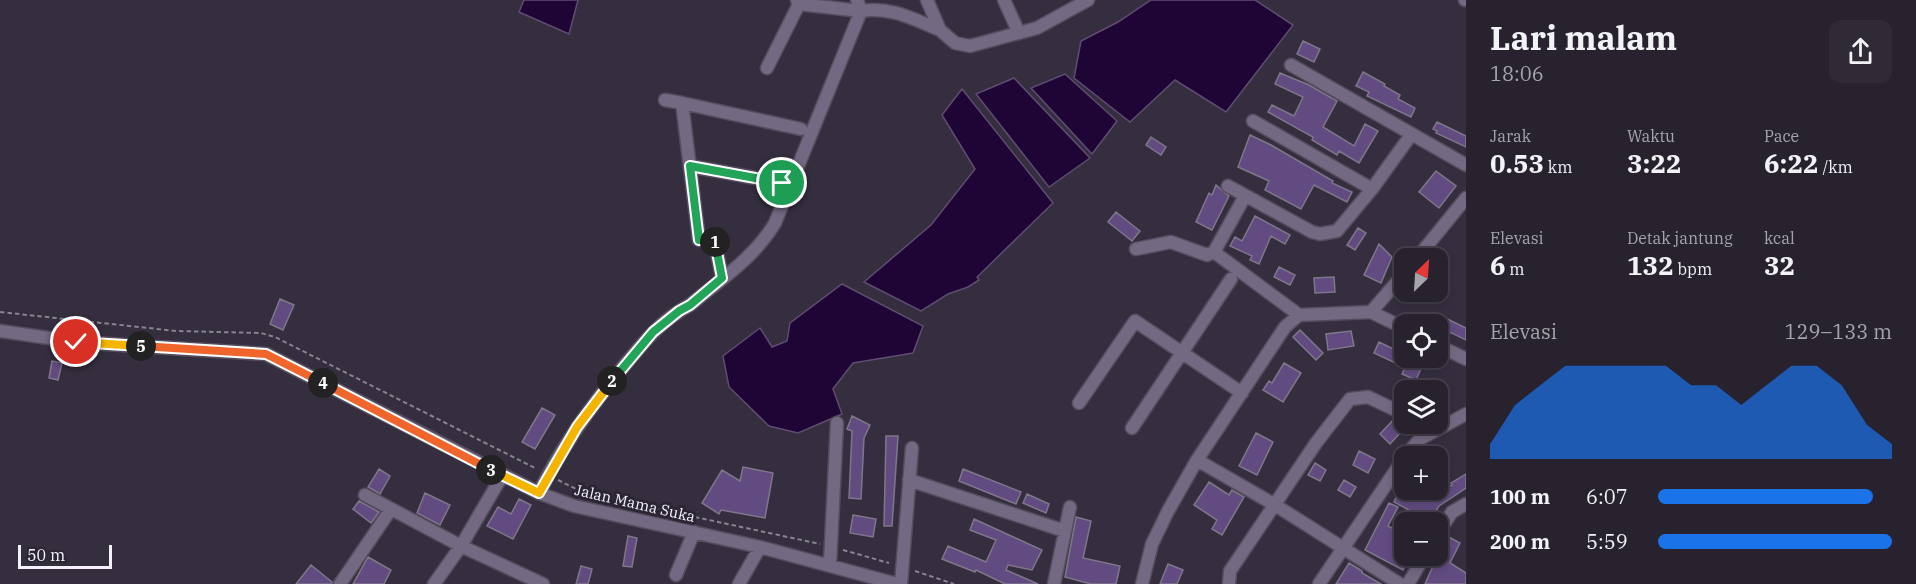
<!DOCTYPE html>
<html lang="id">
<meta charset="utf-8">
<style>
body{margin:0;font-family:"IBM Plex Serif",serif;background:#302a37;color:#f1f3f6;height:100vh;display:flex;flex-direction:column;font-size:22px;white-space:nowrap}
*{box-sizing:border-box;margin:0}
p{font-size:20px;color:#a5a4aa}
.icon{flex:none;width:33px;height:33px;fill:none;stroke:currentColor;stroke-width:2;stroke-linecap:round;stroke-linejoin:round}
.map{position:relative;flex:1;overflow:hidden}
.drawer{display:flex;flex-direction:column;background:#28222f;width:450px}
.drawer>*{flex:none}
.needle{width:39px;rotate:25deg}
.controls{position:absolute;left:1394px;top:248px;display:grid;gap:12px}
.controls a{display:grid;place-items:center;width:54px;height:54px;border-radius:12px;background:#28222f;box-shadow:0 3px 9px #0003,0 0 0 2px #443f4b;font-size:30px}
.scale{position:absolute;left:18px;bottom:15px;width:94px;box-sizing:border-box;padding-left:6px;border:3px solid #f6f2fd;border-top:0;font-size:16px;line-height:21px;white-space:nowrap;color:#f6f2fd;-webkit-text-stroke:4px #2b2534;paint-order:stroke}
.pin{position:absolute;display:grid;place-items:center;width:51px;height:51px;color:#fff;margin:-26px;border:3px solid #fff;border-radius:50%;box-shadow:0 2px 6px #0007}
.km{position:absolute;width:30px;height:30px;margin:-15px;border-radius:50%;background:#222;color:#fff;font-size:16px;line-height:30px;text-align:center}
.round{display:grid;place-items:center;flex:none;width:63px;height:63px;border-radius:12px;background:#302a37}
.summary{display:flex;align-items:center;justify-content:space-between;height:102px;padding:0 24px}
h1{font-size:33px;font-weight:700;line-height:45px}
.figures{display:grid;grid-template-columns:repeat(3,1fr);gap:9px;height:102px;padding:6px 24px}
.figures div{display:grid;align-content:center}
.figures b{font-size:26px;font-weight:700}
.figures small{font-size:16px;font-weight:400}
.figures p{font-size:16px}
.chart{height:168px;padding:12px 24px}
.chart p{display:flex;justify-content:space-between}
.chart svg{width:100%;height:108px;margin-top:6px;fill:#1a73e8;opacity:.7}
ul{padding:0 24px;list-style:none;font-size:20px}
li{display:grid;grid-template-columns:96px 72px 1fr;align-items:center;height:45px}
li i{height:15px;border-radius:8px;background:#1a73e8}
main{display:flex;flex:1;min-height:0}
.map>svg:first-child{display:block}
.water{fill:#1e0535;stroke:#5f4c71;stroke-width:1.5}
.building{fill:#614b80;stroke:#7e778a;stroke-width:1.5}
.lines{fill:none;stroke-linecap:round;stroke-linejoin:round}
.minor-casing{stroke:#544d5d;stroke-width:15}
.path{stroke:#888391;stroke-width:2;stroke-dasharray:4.5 3;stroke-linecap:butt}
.minor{stroke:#736982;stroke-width:12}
.split-1-casing{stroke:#fff;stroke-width:12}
.split-2-casing{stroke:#fff;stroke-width:12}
.split-3-casing{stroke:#fff;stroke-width:12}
.split-4-casing{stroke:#fff;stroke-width:12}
.split-5-casing{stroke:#fff;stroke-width:12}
.split-6-casing{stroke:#fff;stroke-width:12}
.split-1{stroke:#22a559;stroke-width:8}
.split-2{stroke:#22a559;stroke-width:8}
.split-3{stroke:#f5b400;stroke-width:8}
.split-4{stroke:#f0652b;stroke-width:8}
.split-5{stroke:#f0652b;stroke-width:8}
.split-6{stroke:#f5b400;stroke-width:8}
.labels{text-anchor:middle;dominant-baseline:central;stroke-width:6;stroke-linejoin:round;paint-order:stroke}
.street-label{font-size:15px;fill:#f6f2fd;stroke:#2b2534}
</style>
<main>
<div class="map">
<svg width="1466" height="584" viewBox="0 0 1466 584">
<rect width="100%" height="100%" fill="#352e3f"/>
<path class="water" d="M524,0H578L569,34L519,12Z
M1151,0H1255L1293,25L1226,112L1175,80L1130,122L1074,78L1081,41L1118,22Z
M1065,74L1117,121L1092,154L1031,88Z
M1014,78L1090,158L1049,187L976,94Z
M962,89L1053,203L977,277L979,280L968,287L948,294L921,311L864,282L931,225L975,169L942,115Z
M842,284L923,326L913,353L853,363L833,389L842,414L798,433L769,426L729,387L723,356L760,328L772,347L787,341L790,323Z"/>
<path class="building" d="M1303,41L1320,49L1314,62L1297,54Z
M1363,72L1385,84L1384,86L1400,95L1398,99L1415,108L1411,117L1367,96L1369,92L1356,86Z
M1280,73L1309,85L1337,101L1323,127L1354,146L1365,124L1378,131L1359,163L1339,151L1337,155L1312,140L1313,137L1268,112L1272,105L1294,116L1303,97L1275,84Z
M1437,122L1466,136V147L1436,133L1437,131L1433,129Z
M1250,135L1271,145L1333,181L1332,183L1352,192L1347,202L1314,185L1301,209L1265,190L1269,181L1238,167Z
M1151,137L1166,147L1161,155L1146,145Z
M1436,171L1456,186L1439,208L1419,192Z
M1216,185L1229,196L1212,230L1196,222L1209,193L1212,195Z
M1116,212L1140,231L1132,241L1108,222Z
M1255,216L1290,235L1285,244L1271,236L1259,264L1250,260L1252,256L1230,246L1235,237L1242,241Z
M1358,228L1366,233L1355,250L1347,245Z
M1379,244L1392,257L1381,283L1364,275Z
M1279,267L1295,275L1290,285L1274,277Z
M1334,277L1335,292L1315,293L1314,278Z
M280,299L294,305L283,330L270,324Z
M1439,315L1466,328V340L1437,326L1435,324Z
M1300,330L1323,353L1316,360L1293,337Z
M1351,331L1354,346L1328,350L1326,334Z
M1379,342L1404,354V367L1374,353Z
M1408,360L1422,366L1416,380L1402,374Z
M52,361L62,363L58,380L49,378Z
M1284,363L1301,373L1283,402L1263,390L1269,381L1272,383Z
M542,408L555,415L535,449L522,442Z
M852,416L870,425L864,438L861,499L849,498L852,431L847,429Z
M1392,421L1402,431L1390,444L1380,434Z
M1256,433L1273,442L1257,475L1239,466Z
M886,436H898L892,526H884Z
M1359,451L1375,459L1368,473L1353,465Z
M1315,463L1326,470L1320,481L1308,475Z
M743,467L773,473L765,518L721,510L719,514L702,503L722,470L740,481Z
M379,469L390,476L380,494L368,487Z
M963,469L1021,492L1016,504L959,481Z
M1466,474V488L1439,506L1430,522H1414L1418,515L1394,502L1400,489H1417L1430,496L1452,485L1451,483Z
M1344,480L1356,487L1350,497L1338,490Z
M1209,482L1229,495L1232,490L1244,497L1222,535L1212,529L1217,520L1194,505Z
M425,493L450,505L440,525L417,513Z
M1027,494L1049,504L1046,513L1023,503Z
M519,499L531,505L513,539L487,526L498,507L511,514Z
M359,501L379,512L371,523L353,509Z
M1389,503L1398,507L1388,526L1404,534V555H1411L1403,570L1365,550Z
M853,515L876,519L873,537L850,533Z
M1076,517L1091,521L1083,558L1120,566L1116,584H1091L1065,577Z
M974,519L1042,550L1032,570L1008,565L1006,570L1038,584H1005L976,570L975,572L942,559L948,546L986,562L996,540L970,530Z
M628,536L637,538L632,567L623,566Z
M1447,536L1460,543L1450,563L1466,573V584H1425L1437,557L1439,558Z
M368,557L391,570L384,584H353Z
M1349,563L1362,571V573L1381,584H1336Z
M1168,564L1183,570L1177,584H1160Z
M311,565L332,582V584H296Z
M581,566L592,569L588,584H576Z"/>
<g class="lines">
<defs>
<path id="minor" d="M797,0L799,4L861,11L857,0
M1004,0L1019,33
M1465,0H1466
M940,30L955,43L970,46L1037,28L1088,0
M1291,65L1466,165
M767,68L799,4
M665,100L682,103
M1253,121L1372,189
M690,166L782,183
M1228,186L1312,232L1320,234L1337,231L1372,189L1411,135
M1136,249L1171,242L1207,255L1214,252L1299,315
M1214,252L1245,196
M1417,258L1466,198
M722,278L714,237L699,240L682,103L801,129
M1371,312L1404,328
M0,331L76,342L266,354L539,493L574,506L760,547L897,584
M1437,345L1466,359
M1079,403L1135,321L1242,393
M1132,428L1231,279
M1405,456L1420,439L1466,414
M1197,460L1275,505L1400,584
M909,480L1065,531
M539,493C561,447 591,406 623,367C643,343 662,319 690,305C720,280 755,257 775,223L861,11C891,6 913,19 940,30L927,0
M365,495L461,546L543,584
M1437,535L1452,512L1466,504
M830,564L837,423
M676,575L694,532
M340,584L391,509
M434,584L461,546L502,476
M739,584L760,547
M901,584L912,448
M1054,584L1070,507
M1142,584L1152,544L1168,511L1197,460L1285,327L1299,315L1371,312L1404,274
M1229,584L1230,571L1316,443L1350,399L1368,397L1404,414
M1319,584L1404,458
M1408,584L1425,555"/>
</defs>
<use href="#minor" class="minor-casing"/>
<path class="path" d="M0,312L176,331L261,333L275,337L537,469
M558,480L584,493L820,544
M843,550L889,563
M915,571L954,584"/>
<use href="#minor" class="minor"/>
</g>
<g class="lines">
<defs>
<path id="split-1" d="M715,242L714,237L699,240L690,166L782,183"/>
<path id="split-2" d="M612,381L653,332L679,311L690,305L722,278L715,242"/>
<path id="split-3" d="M491,470L539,493L577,427L612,381"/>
<path id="split-4" d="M323,383L491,470"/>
<path id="split-5" d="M141,346L266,354L323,383"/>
<path id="split-6" d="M76,342L141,346"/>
</defs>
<use href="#split-1" class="split-1-casing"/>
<use href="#split-2" class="split-2-casing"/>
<use href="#split-3" class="split-3-casing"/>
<use href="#split-4" class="split-4-casing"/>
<use href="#split-5" class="split-5-casing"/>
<use href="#split-6" class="split-6-casing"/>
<use href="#split-1" class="split-1"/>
<use href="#split-2" class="split-2"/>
<use href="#split-3" class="split-3"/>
<use href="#split-4" class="split-4"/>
<use href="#split-5" class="split-5"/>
<use href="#split-6" class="split-6"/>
</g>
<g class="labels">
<g class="street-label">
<text transform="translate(635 503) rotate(13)">Jalan Mama Suka</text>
</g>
</g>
</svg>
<div class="controls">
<a><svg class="needle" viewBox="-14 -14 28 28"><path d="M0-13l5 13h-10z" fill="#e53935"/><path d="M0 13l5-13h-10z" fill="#a5a4aa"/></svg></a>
<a><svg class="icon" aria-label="locate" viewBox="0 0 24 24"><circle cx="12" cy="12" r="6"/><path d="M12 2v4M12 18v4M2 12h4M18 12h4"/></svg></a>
<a><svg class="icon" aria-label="layers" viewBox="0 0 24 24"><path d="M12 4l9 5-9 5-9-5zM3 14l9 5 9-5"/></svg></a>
<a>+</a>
<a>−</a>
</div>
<div class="scale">50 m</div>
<div class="pin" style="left:782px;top:183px;background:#1e9e55"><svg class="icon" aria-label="arrive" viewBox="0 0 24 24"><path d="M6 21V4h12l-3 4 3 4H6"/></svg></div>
<div class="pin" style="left:76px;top:342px;background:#d93025"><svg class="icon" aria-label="check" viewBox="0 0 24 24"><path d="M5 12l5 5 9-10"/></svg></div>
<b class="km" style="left:715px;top:242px">1</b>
<b class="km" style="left:612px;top:381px">2</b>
<b class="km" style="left:491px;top:470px">3</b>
<b class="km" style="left:323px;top:383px">4</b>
<b class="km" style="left:141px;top:346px">5</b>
</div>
<section class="drawer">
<div class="summary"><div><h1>Lari malam</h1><p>18:06</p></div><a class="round"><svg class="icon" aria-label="share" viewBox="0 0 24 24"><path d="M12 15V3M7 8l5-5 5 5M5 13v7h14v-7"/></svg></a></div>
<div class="figures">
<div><p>Jarak</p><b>0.53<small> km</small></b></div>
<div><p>Waktu</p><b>3:22</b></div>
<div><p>Pace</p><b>6:22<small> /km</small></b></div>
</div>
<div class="figures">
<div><p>Elevasi</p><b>6<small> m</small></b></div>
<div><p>Detak jantung</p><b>132<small> bpm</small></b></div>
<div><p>kcal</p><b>32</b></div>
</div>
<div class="chart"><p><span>Elevasi</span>129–133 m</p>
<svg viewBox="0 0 160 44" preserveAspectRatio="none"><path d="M0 44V38L10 22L20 14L30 6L40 6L50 6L60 6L70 6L80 14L90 14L100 22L110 14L120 6L130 6L140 14L150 30L160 38V44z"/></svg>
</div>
<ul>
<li><b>100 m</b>6:07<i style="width:92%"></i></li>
<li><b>200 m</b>5:59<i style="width:100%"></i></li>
</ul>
</section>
</main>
